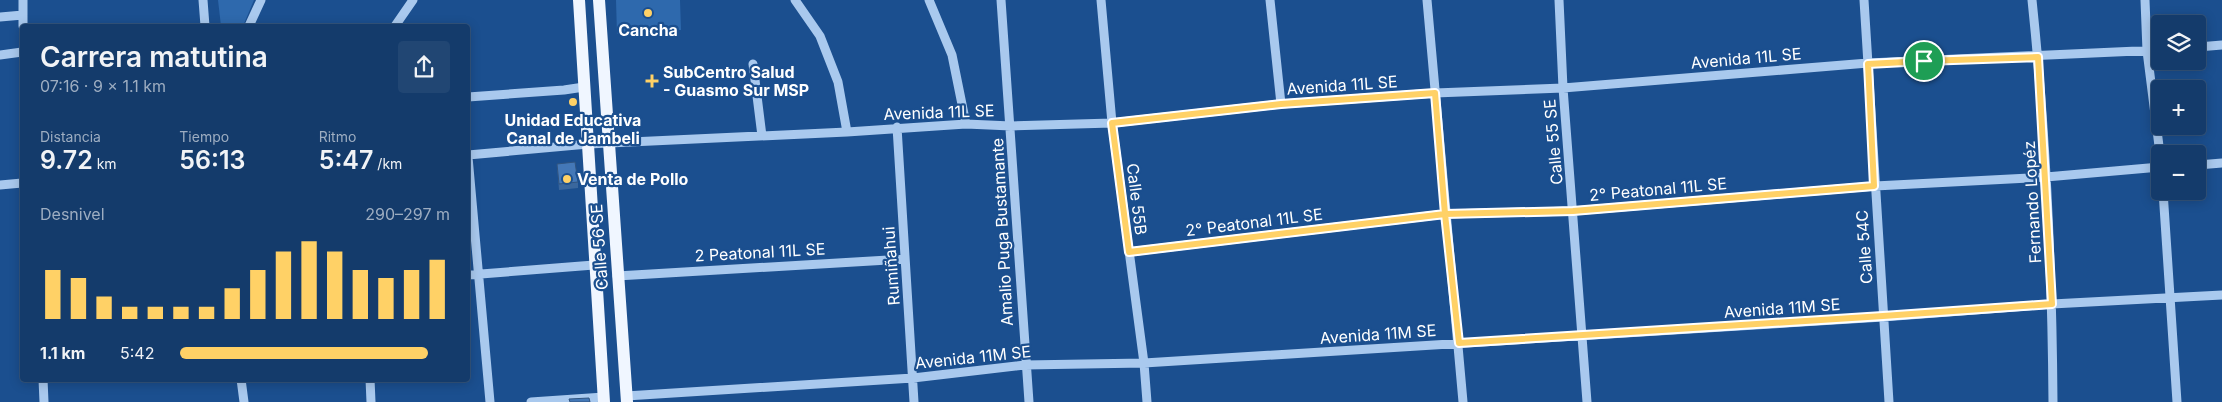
<!DOCTYPE html>
<html lang="es">
<meta charset="utf-8">
<style>
body{margin:0;font-family:Inter,sans-serif;background:#214673;color:#f1f3f6;height:100vh;display:flex;flex-direction:column;font-size:19px;white-space:nowrap}
*{box-sizing:border-box;margin:0}
p{font-size:16px;color:#9dadc1}
.icon{flex:none;width:28px;height:28px;fill:none;stroke:currentColor;stroke-width:2;stroke-linecap:round;stroke-linejoin:round}
.map{position:relative;flex:1;overflow:hidden}
.sheet{position:absolute;left:20px;top:24px;width:450px;height:358px;display:flex;flex-direction:column;background:#143b6b;border-radius:5px;box-shadow:0 2px 12px #0003,0 0 0 1px #33557e}
.sheet>*{flex:none}
.tools{position:absolute;left:2151px;top:15px;display:grid;gap:10px}
.tools a{display:grid;place-items:center;width:55px;height:55px;border-radius:5px;background:#143b6b;box-shadow:0 2px 12px #0003,0 0 0 1px #33557e;font-size:25px}
.pin{position:absolute;display:grid;place-items:center;width:42px;height:42px;color:#fff;margin:-21px;border:2px solid #fff;border-radius:50%;box-shadow:0 1px 5px #0007}
.round{display:grid;place-items:center;flex:none;width:52px;height:52px;border-radius:5px;background:#214673}
.summary{display:flex;align-items:center;justify-content:space-between;height:85px;padding:0 20px}
h1{font-size:28px;font-weight:600;line-height:38px}
.figures{display:grid;grid-template-columns:repeat(3,1fr);gap:8px;height:85px;padding:5px 20px}
.figures div{display:grid;align-content:center}
.figures b{font-size:25px;font-weight:600}
.figures small{font-size:14px;font-weight:400}
.figures p{font-size:14px}
.chart{height:140px;padding:10px 20px}
.chart p{display:flex;justify-content:space-between}
.chart svg{width:100%;height:90px;margin-top:5px;stroke:#ffd166;stroke-width:6}
ul{padding:0 20px;list-style:none;font-size:16px}
li{display:grid;grid-template-columns:80px 60px 1fr;align-items:center;height:38px}
li i{height:12px;border-radius:6px;background:#ffd166}
.map>svg:first-child{display:block}
.green{fill:#2e69ad}
.lines{fill:none;stroke-linecap:round;stroke-linejoin:round}
.minor{stroke:#a9c9ee;stroke-width:9}
.major{stroke:#f0f6ff;stroke-width:12}
.wall{fill:#3a679d}
.building{fill:#4478b7;stroke:#305480}
.route-casing{stroke:#fff;stroke-width:10}
.route{stroke:#ffd166;stroke-width:6}
.poi-dot{fill:#ffd166;stroke:#1b4f8f;stroke-width:2}
.labels{text-anchor:middle;dominant-baseline:central;stroke-width:4.5;stroke-linejoin:round;paint-order:stroke}
.poi-label{font-size:16px;font-weight:bold;fill:#fff;stroke:#1b4f8f}
.street-label{font-size:16px;fill:#fff;stroke:#1b4f8f}
</style>
<div class="map">
<svg width="2222" height="402" viewBox="0 0 2222 402">
<rect width="100%" height="100%" fill="#1b4f8f"/>
<path class="green" d="M218,0H254L243,26H221Z
M616,0H680L681,30L617,34Z"/>
<g class="lines">
<path class="minor" d="M23,0V26
M203,0L205,26
M795,0L820,36L838,82L847,132
M929,0L952,55L966,124
M1001,0L1029,402
M1101,0L1112,123L1144,363L1147,402
M1270,0L1281,104
M1427,0L1463,402
M1559,0L1563,88L1587,402
M1864,0L1889,402
M2032,0C2046,133 2052,268 2053,402
M2145,0L2147,51L2160,154
M0,17L23,15
M249,26L261,0
M395,26L413,0
M2198,47L2222,45
M0,55L22,52
M753,64L762,136
M468,97L564,90L584,87
M897,127L914,402
M468,155L588,144L847,132L966,124L1011,126L1112,123L1281,104L1435,93L1563,88L1868,63L2160,50
M468,157L490,402
M2198,165L2222,163
M0,185L22,183
M2163,191L2177,402
M1129,252L1445,214L1573,211L1875,186L2046,177L2160,167
M468,275L594,265
M617,276L905,259
M43,379L44,402
M241,379L244,402
M370,379L371,402
M626,396L913,378L1025,365L1144,363L1883,317L2052,304L2222,295
M531,402L604,397"/>
<path class="major" d="M579,0L604,402
M599,0L627,402"/>
</g>
<path class="wall" d="M557,164L578,182V188L559,190Z"/>
<path class="building" d="M575,162L578,182L559,184L557,164Z
M589,398L590,402H570L569,399Z"/>
<g class="lines">
<defs>
<path id="route" d="M1924,61L1868,64L1874,186L1573,211L1445,214L1129,252L1112,123L1281,104L1435,93L1445,214L1459,343L1883,316L2052,304L2038,57L1924,61"/>
</defs>
<use href="#route" class="route-casing"/>
<use href="#route" class="route"/>
</g>
<g class="poi-dot">
<circle cx="648" cy="13" r="5"/>
<path d="M649.5 73.5h5v5h5v5h-5v5h-5v-5h-5v-5h5z"/>
<circle cx="573" cy="102" r="5"/>
<circle cx="567" cy="179" r="5"/>
</g>
<g class="labels">
<g class="poi-label">
<text x="648" y="30">Cancha</text>
<text x="663" y="72" text-anchor="start">SubCentro Salud<tspan x="663" dy="18">- Guasmo Sur MSP</tspan></text>
<text x="573" y="120">Unidad Educativa<tspan x="573" dy="18">Canal de Jambeli</tspan></text>
<text x="577" y="179" text-anchor="start">Venta de Pollo</text>
</g>
<g class="street-label">
<text transform="translate(1746 58) rotate(-5)">Avenida 11L SE</text>
<text transform="translate(1342 85) rotate(-4)">Avenida 11L SE</text>
<text transform="translate(939 112) rotate(-2)">Avenida 11L SE</text>
<text transform="translate(1553 142) rotate(-95)">Calle 55 SE</text>
<text transform="translate(1658 189) rotate(-5)">2° Peatonal 11L SE</text>
<text transform="translate(1137 199) rotate(83)">Calle 55B</text>
<text transform="translate(2032 202) rotate(-93)">Fernando Lopéz</text>
<text transform="translate(1254 222) rotate(-7)">2° Peatonal 11L SE</text>
<text transform="translate(1002 232) rotate(-93)">Amalio Puga Bustamante</text>
<text transform="translate(599 247) rotate(-94)">Calle 56 SE</text>
<text transform="translate(1864 247) rotate(-94)">Calle 54C</text>
<text transform="translate(760 252) rotate(-3)">2 Peatonal 11L SE</text>
<text transform="translate(891 266) rotate(-94)">Rumiñahui</text>
<text transform="translate(1782 308) rotate(-4)">Avenida 11M SE</text>
<text transform="translate(1378 334) rotate(-4)">Avenida 11M SE</text>
<text transform="translate(973 357) rotate(-6)">Avenida 11M SE</text>
</g>
</g>
</svg>
<div class="tools">
<a><svg class="icon" aria-label="layers" viewBox="0 0 24 24"><path d="M12 4l9 5-9 5-9-5zM3 14l9 5 9-5"/></svg></a>
<a>+</a>
<a>−</a>
</div>
<div class="pin" style="left:1924px;top:61px;background:#1e9e55"><svg class="icon" aria-label="arrive" viewBox="0 0 24 24"><path d="M6 21V4h12l-3 4 3 4H6"/></svg></div>
<section class="sheet">
<div class="summary"><div><h1>Carrera matutina</h1><p>07:16 · 9 × 1.1 km</p></div><a class="round"><svg class="icon" aria-label="share" viewBox="0 0 24 24"><path d="M12 15V3M7 8l5-5 5 5M5 13v7h14v-7"/></svg></a></div>
<div class="figures">
<div><p>Distancia</p><b>9.72<small> km</small></b></div>
<div><p>Tiempo</p><b>56:13</b></div>
<div><p>Ritmo</p><b>5:47<small> /km</small></b></div>
</div>
<div class="chart"><p><span>Desnivel</span>290–297 m</p>
<svg viewBox="0 0 160 44" preserveAspectRatio="none"><path d="M5 44V20M15 44V24M25 44V33M35 44V38M45 44V38M55 44V38M65 44V38M75 44V29M85 44V20M95 44V11M105 44V6M115 44V11M125 44V20M135 44V24M145 44V20M155 44V15"/></svg>
</div>
<ul>
<li><b>1.1 km</b>5:42<i style="width:92%"></i></li>
</ul>
</section>
</div>
